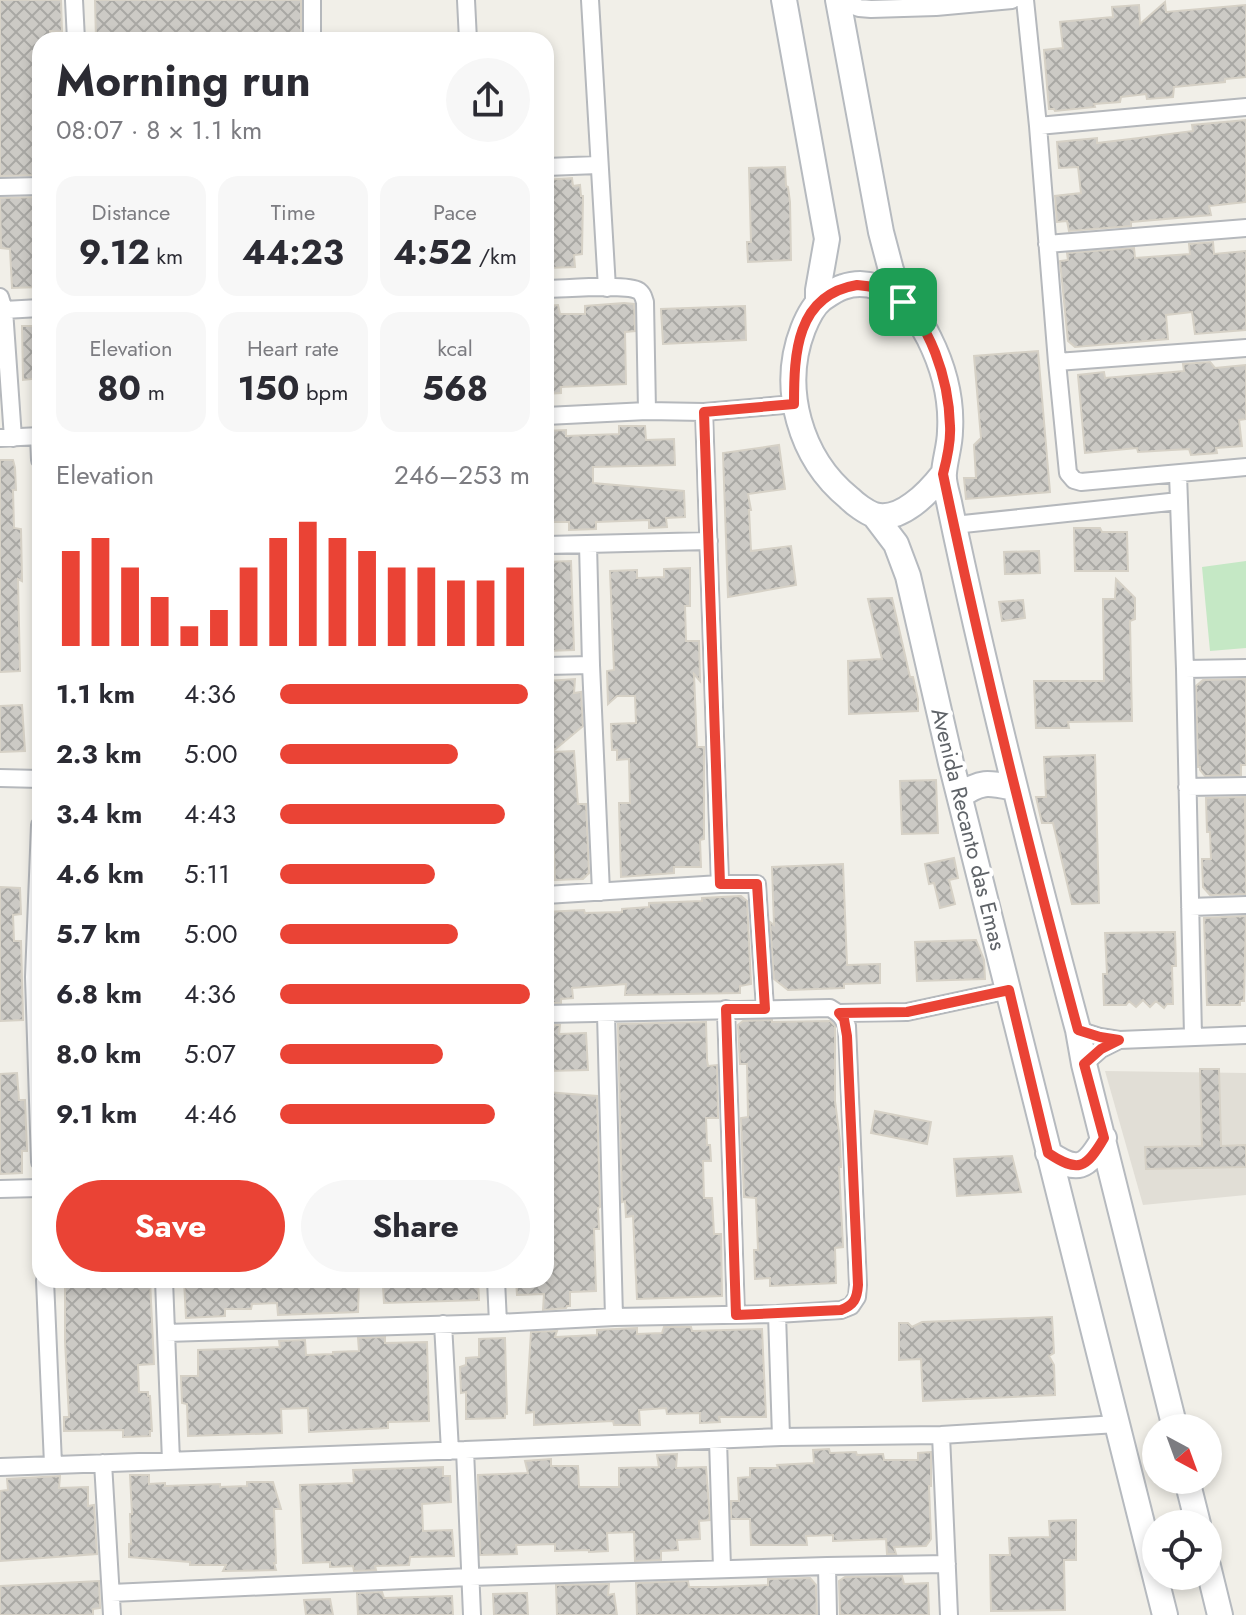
<!DOCTYPE html>
<meta charset="utf-8">
<style>
body{margin:0;font-family:Jost,sans-serif;background:#f7f7f7;color:#2b2b33;height:100vh;display:flex;flex-direction:column;font-size:30px;white-space:nowrap}
*{box-sizing:border-box;margin:0}
p{font-size:26px;color:#7c7c81}
.icon{flex:none;width:44px;height:44px;fill:none;stroke:currentColor;stroke-width:2;stroke-linecap:round;stroke-linejoin:round}
.map{position:relative;flex:1;overflow:hidden}
.side{position:absolute;left:32px;top:32px;width:522px;height:1256px;display:flex;flex-direction:column;background:#fff;border-radius:24px;box-shadow:0 4px 12px #0003}
.side>*{flex:none}
.needle{width:52px;rotate:139deg}
.tools{position:absolute;left:1142px;top:1414px;display:grid;gap:16px}
.tools a{display:grid;place-items:center;width:80px;height:80px;border-radius:50%;background:#fff;box-shadow:0 4px 12px #0003;font-size:40px}
.pin{position:absolute;display:grid;place-items:center;width:68px;height:68px;color:#fff;margin:-34px;border-radius:16px;box-shadow:0 4px 12px #0006}
.round{display:grid;place-items:center;flex:none;width:84px;height:84px;border-radius:42px;background:#f7f7f7}
.summary{display:flex;align-items:center;justify-content:space-between;height:136px;padding:0 24px}
h1{font-size:44px;font-weight:700;line-height:60px}
.metrics{display:grid;grid-template-columns:repeat(3,1fr);gap:12px;height:136px;padding:8px 24px}
.metrics div{display:grid;align-content:center;border-radius:20px;background:#f7f7f7;text-align:center}
.metrics b{font-size:34px;font-weight:700}
.metrics small{font-size:22px;font-weight:400}
.metrics p{font-size:22px}
.chart{height:224px;padding:16px 24px}
.chart p{display:flex;justify-content:space-between}
.chart svg{width:100%;height:144px;margin-top:8px;stroke:#ea4335;stroke-width:6}
.action{display:flex;gap:16px;margin-top:auto;padding:16px 24px}
.action a{flex:1;height:92px;border-radius:48px;background:#ea4335;color:#fff;font-size:32px;font-weight:700;line-height:92px;text-align:center}
.action a+a{background:#f7f7f7;color:#2b2b33}
ul{padding:0 24px;list-style:none;font-size:26px}
li{display:grid;grid-template-columns:128px 96px 1fr;align-items:center;height:60px}
li i{height:20px;border-radius:10px;background:#ea4335}
.map>svg:first-child{display:block}
.education{fill:#e1ded6}
.green{fill:#c5e8c5}
.building{fill:url(#building-cross-hatch);stroke:#d6d1c6;stroke-width:2}
.lines{fill:none;stroke-linecap:round;stroke-linejoin:round}
.minor-casing{stroke:#b5b8bc;stroke-width:20}
.secondary-casing{stroke:#b6babf;stroke-width:28}
.minor{stroke:#fff;stroke-width:16}
.secondary{stroke:#fff;stroke-width:24}
.route-casing{stroke:#fff;stroke-width:16}
.route{stroke:#ea4335;stroke-width:10}
.labels{text-anchor:middle;dominant-baseline:central;stroke-width:8;stroke-linejoin:round;paint-order:stroke}
.street-label{font-size:22px;fill:#5f6368;stroke:#fff}
</style>
<div class="map">
<svg width="1246" height="1615" viewBox="0 0 1246 1615">
<defs>
<pattern id="building-cross-hatch" width="8" height="8" patternUnits="userSpaceOnUse" patternTransform="scale(2)"><rect width="8" height="8" fill="#cccac5"/><path d="M0 0l8 8M0 8l8-8" fill="none" stroke="#a9a8a4"/></pattern>
</defs>
<rect width="100%" height="100%" fill="#f1efe8"/>
<path class="education" d="M1105,1071L1246,1073V1195L1143,1205Z"/>
<path class="green" d="M1246,561V648L1210,651L1202,567Z"/>
<path class="building" d="M0,0H61L62,32L50,31L51,40H40V175L0,176Z
M95,0H301V40H150V38L123,39V38L96,40Z
M1165,2L1166,12L1246,5V77L1225,79V82L1174,87L1173,97L1147,99L1146,94L1121,97L1120,102L1094,104L1095,107L1055,111L1054,109H1049L1044,50L1063,48L1060,22L1113,17L1112,7L1139,5L1140,24Z
M1246,120V202L1209,206L1211,215L1131,222V226L1069,231L1067,221L1057,222L1055,196L1081,193L1078,167L1059,168L1057,142L1097,138V143L1139,138L1193,131L1192,125Z
M785,167L786,186L788,187L790,202L791,260L748,262L747,242H751L749,168Z
M572,178L573,186L580,185L581,196H583L582,254L574,255L575,267L546,268V180Z
M40,197V287L12,288L10,249L1,248L0,198Z
M1213,242L1214,254L1246,251V330L1195,334L1192,312L1166,315L1168,339L1075,347L1068,341L1060,261L1068,260L1067,253L1134,248L1135,258L1190,254L1189,244Z
M624,303L634,304L635,331L625,332L626,384L561,387V393L546,394V306L558,305L560,314H585V306Z
M745,306L746,340L663,344L661,309Z
M22,326H40V378L23,380Z
M1038,351L1050,492L966,499L964,478H976L974,445L981,438L974,356Z
M1210,362L1215,368L1246,365V419L1239,420L1242,446L1216,448L1217,453L1191,455L1189,449L1138,452L1137,448L1085,453L1078,375L1104,372L1105,378L1162,373L1184,371L1183,364Z
M619,426H645L646,440L674,439L675,465L593,467V483L684,491L685,517L666,518L667,527L649,528V520L596,522V529L569,530V522H546V431L566,430V436L619,434Z
M779,445L785,489L748,494L751,510H749L751,551L791,546L796,585L728,597L723,453Z
M0,460H13L15,468L16,490H13L14,528L21,529L22,581L18,579L20,671L0,672Z
M1074,528H1100L1102,532H1127L1128,571H1075Z
M1039,551L1040,573L1005,574L1004,552Z
M571,561L574,650L546,651V562Z
M690,568V606H685L686,641H699L700,681L694,674L697,747H704V839L700,840L701,867H674V873L621,877L619,803H630L629,759L617,760V750H612L611,724L636,723L635,696H617L608,704L607,671L614,670L610,571L637,570V578L664,577V569Z
M1116,579L1135,598V619L1130,621L1132,721L1068,722L1069,728H1036L1034,681H1104L1103,599H1115Z
M892,598L910,677H913L918,699V711L849,714L848,661L882,659L868,599Z
M1023,600L1025,618L1002,621L999,602Z
M575,679L574,693L581,692L583,726L552,752L574,751L578,804H586L589,873L583,879L555,880L554,852H546V688H549L548,681Z
M1246,679V765H1241V775L1205,776L1200,770V767H1198L1196,686L1203,680Z
M22,705L25,751L0,752V706Z
M1095,755L1099,903L1072,904L1053,823H1042L1036,797H1046L1044,757Z
M936,780L938,833L902,834L900,781Z
M1245,797L1246,894L1210,895L1203,887L1202,859H1211L1210,832H1207L1206,798Z
M954,858L958,878L949,880L955,904L940,908L934,883L929,884L925,864Z
M843,864L847,965L880,964V983L844,984V988L788,990L774,979L770,922L774,925L772,867Z
M0,887L20,888L21,914L13,915L14,941H21L23,1020L0,1021Z
M741,896L747,901L751,984L740,986V993L625,995L626,984L572,988L573,998L561,999V1003H546V912L584,910L585,913L622,912V909L649,907V903L702,901V898Z
M1246,916L1244,1001H1240V1005H1207L1204,918Z
M1175,932L1176,966H1172L1173,1004H1167L1164,1008L1156,1001L1150,1007L1143,1000L1136,1007L1129,1001L1126,1005H1104L1103,974H1107L1105,933Z
M976,940L984,960L985,979L917,981L915,942Z
M772,1020V1022L830,1021L835,1026V1101L840,1141L841,1167H839L843,1247L835,1248L836,1283L770,1286V1278L755,1279L754,1250H758L756,1198L744,1197L741,1118L748,1117L747,1064H740L738,1025L743,1021Z
M706,1022L707,1060L708,1066L717,1065L718,1118H706L707,1145H710L711,1161H703L704,1198H712L714,1234H721L722,1296L637,1299L633,1216L626,1217L625,1201L622,1202L618,1024Z
M546,1025H560L559,1034L586,1033L588,1070L546,1071Z
M1200,1069H1219L1221,1146L1246,1145V1167L1146,1169L1145,1147L1202,1146Z
M17,1073L19,1100H25L27,1151H22V1173L0,1174V1074Z
M546,1092L597,1096L600,1207L598,1208L599,1229H594L596,1291L570,1292V1306H567L566,1308L543,1310L544,1294L517,1295L516,1280H546Z
M875,1111L931,1122L927,1144L871,1133Z
M1012,1156L1021,1192L957,1196L954,1159Z
M65,1280H150L154,1364L138,1365L139,1392H148V1396H150L152,1431H150V1436L123,1437V1430L64,1431V1417H69L65,1341Z
M184,1280H359L358,1312L278,1315L277,1303L252,1304L251,1309H225V1316L186,1318Z
M415,1280H478L479,1300L384,1303L383,1286L415,1285Z
M1052,1317L1054,1353L1049,1356L1054,1365L1055,1395L923,1401L921,1359L899,1360V1323H908L912,1327L922,1322Z
M664,1327H691L692,1331L762,1329L766,1417H719L720,1422L700,1423V1413L667,1414L666,1408L639,1410L640,1425H614L613,1421L534,1425V1412L526,1413L531,1332L557,1331L555,1337L597,1335V1330L637,1328V1334L662,1333Z
M385,1337V1343L427,1342L429,1421L388,1422V1428L309,1432L308,1408L281,1409L282,1433L188,1436L187,1404L182,1403L181,1376H198V1350L280,1347L279,1341L305,1340L306,1355L333,1354V1352L359,1351L358,1338Z
M505,1338L507,1414H505V1418L466,1419V1392L461,1393L460,1367L466,1365V1358L479,1357V1339Z
M829,1449L830,1453L856,1452L857,1455L883,1454L884,1460H918V1453L931,1452V1486H929L931,1539L926,1546L894,1547L896,1554H887L886,1539L833,1541V1535L806,1536L807,1545H751L750,1519H731V1501H739L738,1478L750,1477V1468H778L777,1465L814,1463L813,1450Z
M677,1454L676,1468L706,1467L710,1520L699,1521L700,1539L677,1540L678,1550L661,1551V1560L635,1561L634,1532L607,1533L608,1551L589,1552V1550L555,1551V1544L516,1545L517,1554L480,1555L478,1475L528,1473L525,1461L551,1459V1466H578L579,1487H619V1468L659,1467L657,1455Z
M443,1467V1476H450L451,1502L422,1504L423,1531L452,1530L454,1556L410,1557L409,1565L375,1566L376,1570L354,1571L353,1566L330,1567V1562L303,1563L300,1485L354,1483L353,1470Z
M130,1475H149V1484L165,1483V1486L220,1484V1487L247,1486V1482H273L281,1509H274L276,1563H274L276,1570L223,1571L226,1565H190V1562L129,1557V1544H131L130,1514H132Z
M60,1476L59,1488L88,1487V1506L94,1505L97,1554L0,1561V1491L8,1490L7,1479Z
M1076,1520V1560H1064L1065,1610L991,1611L990,1555H1010L1009,1538L1050,1537L1049,1521Z
M902,1576L904,1584L928,1583L929,1615H840L839,1581L845,1577Z
M810,1578L816,1585L817,1615H637L636,1583L688,1581L689,1587H715L768,1585V1579Z
M99,1581L100,1608L93,1609V1615H0V1586Z
M609,1584L608,1595L614,1594L617,1615H557L556,1585Z
M382,1592L384,1598L452,1596L453,1615H358L357,1593Z
M527,1593L528,1615H494L493,1594Z
M330,1599L333,1615H306L304,1600Z"/>
<g class="lines">
<defs>
<path id="minor" d="M74,0L76,40
M466,0L468,40
M590,0L607,288
M838,0L859,8L871,9L936,7L1012,0
M1025,0L1038,126L1057,362L1068,473L1074,480L1081,482L1246,467
M312,40V0
M1038,126L1246,107
M546,167L598,165
M0,187L40,186
M1047,244L1246,228
M546,289C564,289 626,283 639,291C644,295 643,297 645,302L647,411
M0,297L4,310L13,438
M4,310L40,308
M1057,362L1246,348
M704,412L720,884
M546,416L647,411L704,412L794,404
M39,436L40,460
M0,438L40,436
M1178,474L1185,669L1193,1036
M954,525L1179,501
M588,544L591,665L601,892
M546,545L709,541
M546,666L591,665
M1185,669L1246,668
M0,778L40,779
M1187,787L1246,786
M40,825L34,977L40,1162
M546,895L720,884H757L765,1009
M1190,907L1246,905
M726,1009L736,1315
M839,1013L907,1012L1009,990
M606,1014L614,1317
M1078,1030L1100,1037L1119,1040L1246,1035
M1084,1064L1101,1049L1119,1040
M0,1189L40,1188
M45,1280L53,1464
M164,1280L171,1461
M496,1280L498,1323
M777,1314L781,1437
M443,1324L450,1451
M166,1333L498,1323L614,1317L777,1314L841,1310L851,1306L857,1297L858,1285L847,1026C843,1017 839,1013 830,1008L546,1014
M941,1435L949,1615
M718,1440L722,1568
M465,1450L472,1615
M103,1463L112,1615
M0,1467L465,1450L781,1437L941,1435L1117,1424
M827,1566L947,1564
M111,1593L470,1577L827,1566L828,1615"/>
<path id="secondary" d="M784,0L827,239L818,290V302
M838,0L881,232L891,270L903,302
M943,474C929,492 900,523 874,515C866,512 855,504 849,498C800,458 780,388 803,329C807,319 813,306 822,299C828,295 836,289 843,287C880,274 914,307 929,338C943,366 952,399 950,431C950,445 945,459 944,473C943,482 947,493 949,502C986,680 1031,855 1078,1030L1084,1064L1175,1428
M874,515L896,544L908,576L951,763L1165,1615
M960,796C981,780 990,783 1014,788
M1048,1153C1078,1173 1086,1169 1104,1138
M1187,1480L1198,1524
M1208,1566L1220,1615"/>
</defs>
<use href="#minor" class="minor-casing"/>
<use href="#secondary" class="secondary-casing"/>
<use href="#minor" class="minor"/>
<use href="#secondary" class="secondary"/>
</g>
<g class="lines">
<defs>
<path id="route" d="M857,285C869,286 882,288 892,294C931,318 949,383 950,426C951,442 947,459 943,474C982,661 1028,846 1078,1030L1100,1037L1119,1040L1101,1049L1084,1064L1104,1138C1086,1169 1078,1173 1048,1153L1009,990L907,1012L839,1013L844,1019L847,1036L858,1285C857,1299 854,1305 841,1310L736,1315L726,1009H765L757,884H720L704,412L794,404C794,354 796,295 857,285Z"/>
</defs>
<use href="#route" class="route-casing"/>
<use href="#route" class="route"/>
</g>
<g class="labels">
<g class="street-label">
<text transform="translate(969 829) rotate(76)">Avenida Recanto das Emas</text>
</g>
</g>
</svg>
<div class="tools">
<a><svg class="needle" viewBox="-14 -14 28 28"><path d="M0-13l5 13h-10z" fill="#e53935"/><path d="M0 13l5-13h-10z" fill="#7c7c81"/></svg></a>
<a><svg class="icon" aria-label="locate" viewBox="0 0 24 24"><circle cx="12" cy="12" r="6"/><path d="M12 2v4M12 18v4M2 12h4M18 12h4"/></svg></a>
</div>
<div class="pin" style="left:903px;top:302px;background:#1e9e55"><svg class="icon" aria-label="arrive" viewBox="0 0 24 24"><path d="M6 21V4h12l-3 4 3 4H6"/></svg></div>
<section class="side">
<div class="summary"><div><h1>Morning run</h1><p>08:07 · 8 × 1.1 km</p></div><a class="round"><svg class="icon" aria-label="share" viewBox="0 0 24 24"><path d="M12 15V3M7 8l5-5 5 5M5 13v7h14v-7"/></svg></a></div>
<div class="metrics">
<div><p>Distance</p><b>9.12<small> km</small></b></div>
<div><p>Time</p><b>44:23</b></div>
<div><p>Pace</p><b>4:52<small> /km</small></b></div>
</div>
<div class="metrics">
<div><p>Elevation</p><b>80<small> m</small></b></div>
<div><p>Heart rate</p><b>150<small> bpm</small></b></div>
<div><p>kcal</p><b>568</b></div>
</div>
<div class="chart"><p><span>Elevation</span>246–253 m</p>
<svg viewBox="0 0 160 44" preserveAspectRatio="none"><path d="M5 44V15M15 44V11M25 44V20M35 44V29M45 44V38M55 44V33M65 44V20M75 44V11M85 44V6M95 44V11M105 44V15M115 44V20M125 44V20M135 44V24M145 44V24M155 44V20"/></svg>
</div>
<ul>
<li><b>1.1 km</b>4:36<i style="width:99%"></i></li>
<li><b>2.3 km</b>5:00<i style="width:71%"></i></li>
<li><b>3.4 km</b>4:43<i style="width:90%"></i></li>
<li><b>4.6 km</b>5:11<i style="width:62%"></i></li>
<li><b>5.7 km</b>5:00<i style="width:71%"></i></li>
<li><b>6.8 km</b>4:36<i style="width:100%"></i></li>
<li><b>8.0 km</b>5:07<i style="width:65%"></i></li>
<li><b>9.1 km</b>4:46<i style="width:86%"></i></li>
</ul>
<div class="action"><a>Save</a><a>Share</a></div>
</section>
</div>
